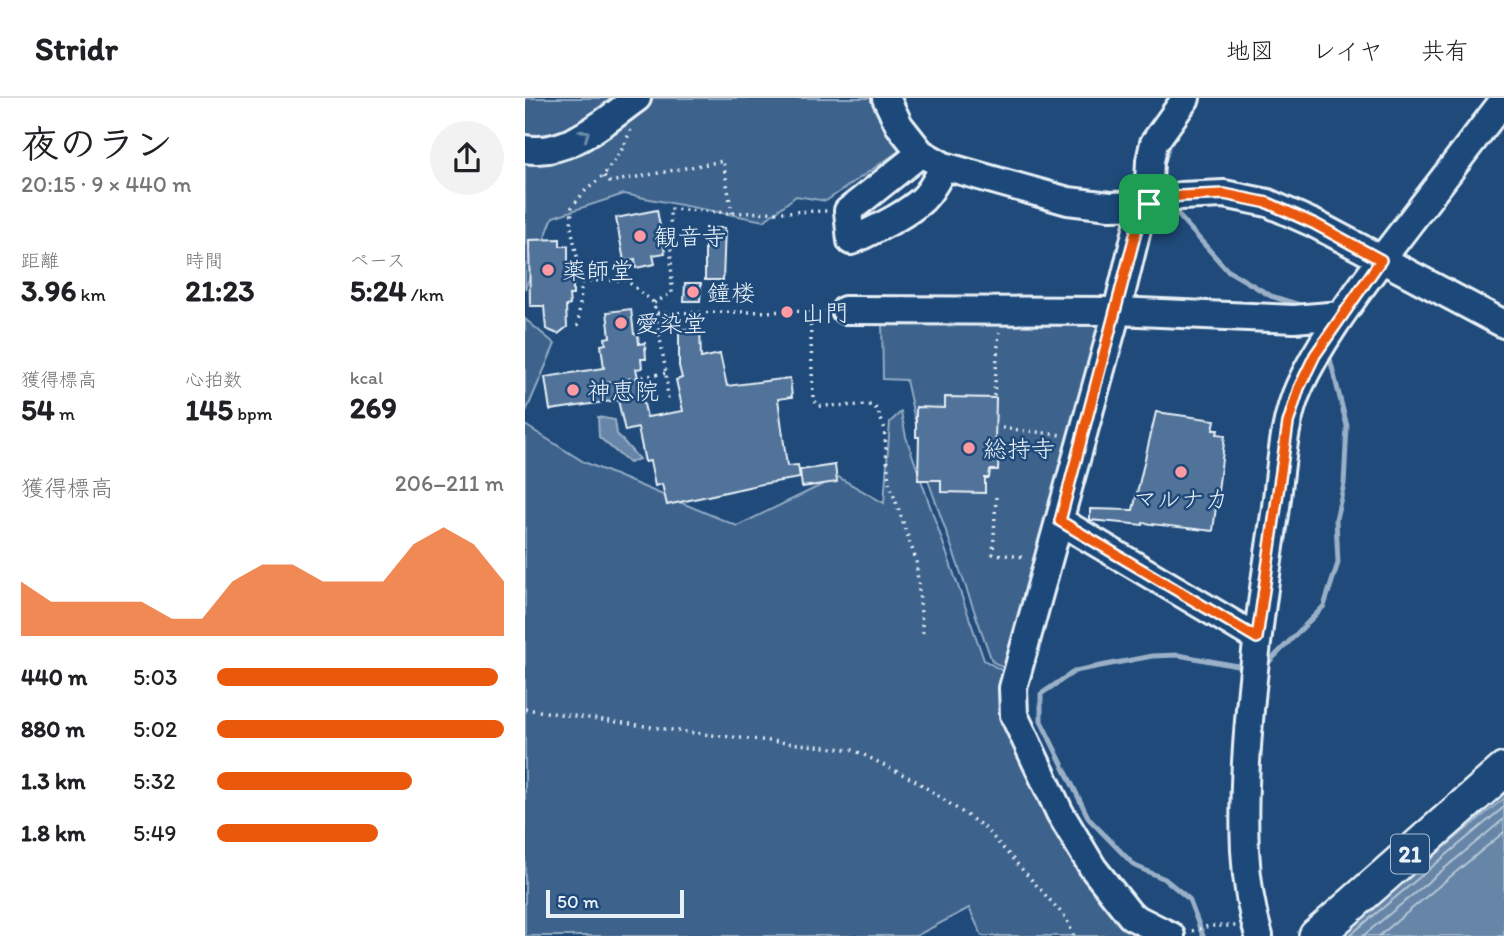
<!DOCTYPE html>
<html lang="ja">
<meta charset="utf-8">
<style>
body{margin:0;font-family:Itim,"Klee One",sans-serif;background:#f2f2f2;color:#202124;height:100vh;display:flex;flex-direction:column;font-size:26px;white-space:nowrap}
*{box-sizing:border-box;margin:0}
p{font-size:23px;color:#757577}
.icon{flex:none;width:38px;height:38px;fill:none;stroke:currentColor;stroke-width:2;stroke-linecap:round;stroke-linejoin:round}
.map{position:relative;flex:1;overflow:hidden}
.sheet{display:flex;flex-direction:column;background:#fff;width:525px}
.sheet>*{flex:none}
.scale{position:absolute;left:21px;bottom:18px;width:138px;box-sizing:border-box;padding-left:7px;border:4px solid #e8f1f8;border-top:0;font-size:19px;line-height:24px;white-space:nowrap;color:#e8f1f8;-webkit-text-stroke:5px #1f4a7a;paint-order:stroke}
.pin{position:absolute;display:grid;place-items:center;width:60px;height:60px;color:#fff;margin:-30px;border-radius:14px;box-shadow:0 4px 10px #0006}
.round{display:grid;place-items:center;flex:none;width:74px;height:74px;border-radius:37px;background:#f2f2f2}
.headline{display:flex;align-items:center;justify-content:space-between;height:119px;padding:0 21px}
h1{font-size:38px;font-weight:800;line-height:52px}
.stats{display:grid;grid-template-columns:repeat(3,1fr);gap:10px;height:119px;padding:7px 21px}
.stats div{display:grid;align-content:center}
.stats b{font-size:30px;font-weight:800}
.stats small{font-size:19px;font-weight:400}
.stats p{font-size:19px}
.chart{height:196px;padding:14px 21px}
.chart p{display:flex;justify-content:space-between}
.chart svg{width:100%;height:126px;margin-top:7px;fill:#ea580c;opacity:.7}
ul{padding:0 21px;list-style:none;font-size:23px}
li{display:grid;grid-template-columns:112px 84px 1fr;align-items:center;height:52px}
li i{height:18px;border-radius:9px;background:#ea580c}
header{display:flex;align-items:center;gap:42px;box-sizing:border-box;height:98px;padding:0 35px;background:#fff;border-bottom:2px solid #e0e0e0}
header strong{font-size:33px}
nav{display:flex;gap:38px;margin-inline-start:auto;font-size:24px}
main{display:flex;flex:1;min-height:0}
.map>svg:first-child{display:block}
.green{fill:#3c628c;stroke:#92aac2;stroke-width:2}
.water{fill:#6685a7;stroke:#9ab0c7;stroke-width:2}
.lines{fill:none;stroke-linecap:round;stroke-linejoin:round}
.shore{stroke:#b4c6d8;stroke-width:2}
.stream{stroke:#9ab0c7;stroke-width:5}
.building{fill:#517399;stroke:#e8f1f8;stroke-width:2}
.minor-casing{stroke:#e8f1f8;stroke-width:32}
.major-casing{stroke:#e8f1f8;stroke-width:38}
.path{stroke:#e8f1f8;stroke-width:3.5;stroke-dasharray:2 5;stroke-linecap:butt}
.minor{stroke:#1f4a7a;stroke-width:26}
.major{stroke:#1f4a7a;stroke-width:33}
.oneway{stroke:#6f8dac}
.route-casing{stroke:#fff;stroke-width:14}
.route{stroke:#ea580c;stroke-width:9}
.poi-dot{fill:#ff9aa2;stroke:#1f4a7a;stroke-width:2.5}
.labels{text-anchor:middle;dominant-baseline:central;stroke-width:5;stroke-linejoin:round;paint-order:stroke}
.shield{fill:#1f4a7a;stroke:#acbfd2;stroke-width:2}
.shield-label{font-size:23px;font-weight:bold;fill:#e8f1f8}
.poi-label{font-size:24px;fill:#e8f1f8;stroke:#1f4a7a;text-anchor:start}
</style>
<header>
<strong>Stridr</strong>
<nav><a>地図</a><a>レイヤ</a><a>共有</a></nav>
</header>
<main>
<section class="sheet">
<div class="headline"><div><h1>夜のラン</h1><p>20:15 · 9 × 440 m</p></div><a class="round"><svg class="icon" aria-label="share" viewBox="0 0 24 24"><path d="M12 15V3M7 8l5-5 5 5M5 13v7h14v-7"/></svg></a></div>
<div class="stats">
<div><p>距離</p><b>3.96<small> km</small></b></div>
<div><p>時間</p><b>21:23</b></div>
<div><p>ペース</p><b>5:24<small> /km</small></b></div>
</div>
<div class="stats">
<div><p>獲得標高</p><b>54<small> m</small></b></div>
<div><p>心拍数</p><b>145<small> bpm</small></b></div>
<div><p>kcal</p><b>269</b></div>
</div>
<div class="chart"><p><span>獲得標高</span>206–211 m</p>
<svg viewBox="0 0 160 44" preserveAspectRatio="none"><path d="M0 44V25L10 32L20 32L30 32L40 32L50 38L60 38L70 25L80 19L90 19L100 25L110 25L120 25L130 12L140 6L150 12L160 25V44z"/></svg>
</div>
<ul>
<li><b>440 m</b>5:03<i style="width:98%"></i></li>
<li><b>880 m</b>5:02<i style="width:100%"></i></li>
<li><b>1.3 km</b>5:32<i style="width:68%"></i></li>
<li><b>1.8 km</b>5:49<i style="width:56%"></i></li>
</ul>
</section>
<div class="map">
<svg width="979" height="838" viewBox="0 0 979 838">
<rect width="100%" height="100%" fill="#1f4a7a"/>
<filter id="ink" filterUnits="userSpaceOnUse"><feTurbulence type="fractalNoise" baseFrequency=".0143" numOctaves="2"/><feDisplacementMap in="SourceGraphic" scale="14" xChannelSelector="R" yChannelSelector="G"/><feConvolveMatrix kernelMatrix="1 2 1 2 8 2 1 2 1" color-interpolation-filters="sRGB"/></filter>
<g filter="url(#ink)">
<path class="green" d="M0,0H356L374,53L301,103L271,98L239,123L99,96L28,119L0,191Z
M583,218L490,577L467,563L404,385L381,282L358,281L357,220Z
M0,221L30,246L0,316Z
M376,314L381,339L459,562L491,581L536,697L625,838H457L444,810L391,838H0V327L59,364L212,428L313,379L359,405L365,324Z"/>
<path class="water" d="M73,319L90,322L92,336L114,361L104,365L74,339Z
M979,700V838H813Z"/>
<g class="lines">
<path class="shore" d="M824,838L979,709
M838,838L979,721
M854,838L979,734"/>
<path class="stream" d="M636,74L646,40
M648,108L654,118L702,172L746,198L781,209
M743,565L799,508L813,465L811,421L819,386L822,328L804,257
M678,838L664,801L640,781L610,768L564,721L516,623V596L550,573L627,558L653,557L718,569"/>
</g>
<path class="building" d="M132,112L140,155L128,157L130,166L111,170L110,161L99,163L91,120Z
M180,130H200L198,182H180Z
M35,141V148H43V178H48V197H44L45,207L41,208L42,229L33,236L21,231L19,208H5L4,142Z
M160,185H176L175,203H159Z
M106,211L109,236H113L114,246L120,245L121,261H116L117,270L111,271L122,319L158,313L151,282L157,280L154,268V231H175L176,260L195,256L202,288L265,280L267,299L253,301L262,368L273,367L275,380L237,386L142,407L137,386L130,388L125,363L120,364L113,330L100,333L93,302L25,312L20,279L79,270L76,247L81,246L80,240L85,239L82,214Z
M420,299L471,300L470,344H474L473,372H465L464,380H460V395L416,394V382H393L394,339H391V309L420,310Z
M631,314L690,322L688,332H693L692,336L700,337L688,433L618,425V427L565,422V411L608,412Z
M310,367L312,384L277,389L275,372Z"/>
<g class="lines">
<defs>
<path id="minor" d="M361,0L374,27L396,55L419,68L543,103L585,108L618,107L655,98L699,96L743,105L790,126L979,226
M0,51C42,59 80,23 112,0
M396,55L323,113L326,143C348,132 380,118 398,101C408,91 413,79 419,68
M623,106L625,63L629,45L661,0
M618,107L592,213L488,590L489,617L535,715L568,770L606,818L646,838
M320,212L592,213L769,221L816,217
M535,423L732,540
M734,838C717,782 718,722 721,664C726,581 737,499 750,416C756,375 757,325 775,287C797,240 829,199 859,158C899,106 939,54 979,2"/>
<path id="major" d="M791,838L979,672"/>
</defs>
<use href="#minor" class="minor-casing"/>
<use href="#major" class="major-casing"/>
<path class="path" d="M79,78L85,84L198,63L207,115
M57,183L101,182L129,205L141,275L143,303
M129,205L147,195L145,111L207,115L303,113
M285,213L288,301L294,308L346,307L352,311L359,329L364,384L391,462L398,537
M132,215L301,213
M53,228L57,183L46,129L47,109L59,94L79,77L97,51L106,32
M76,286L141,275
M469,298L474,234
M477,330L537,337
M471,399L468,456L501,459
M0,611L169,635L329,652L391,683L459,729L541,820L549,838
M667,833L684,828H711"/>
<use href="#minor" class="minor"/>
<use href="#major" class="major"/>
</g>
<defs><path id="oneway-chevron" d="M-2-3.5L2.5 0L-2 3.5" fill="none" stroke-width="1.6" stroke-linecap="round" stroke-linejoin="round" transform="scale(1.75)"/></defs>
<use class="oneway" href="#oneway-chevron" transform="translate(60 36) rotate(-33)"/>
</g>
<g class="lines" filter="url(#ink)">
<defs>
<path id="route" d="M699,96L743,105L790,126L856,162L790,257L774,290L763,325L732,540L535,423L618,107L655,98Z"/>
</defs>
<use href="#route" class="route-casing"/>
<use href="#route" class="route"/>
</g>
<g class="poi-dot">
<circle cx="115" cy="138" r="7"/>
<circle cx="23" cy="172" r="7"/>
<circle cx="168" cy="194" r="7"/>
<circle cx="262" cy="214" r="7"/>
<circle cx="96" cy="225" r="7"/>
<circle cx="48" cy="292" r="7"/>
<circle cx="444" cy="350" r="7"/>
<circle cx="656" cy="374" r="7"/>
</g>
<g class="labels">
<rect class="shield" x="866" y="736.5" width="38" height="39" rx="5"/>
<g class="shield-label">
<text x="885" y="756">21</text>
</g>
<g class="poi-label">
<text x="129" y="138">観音寺</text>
<text x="37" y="172">薬師堂</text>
<text x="182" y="194">鐘楼</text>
<text x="276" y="214">山門</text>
<text x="110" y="225">愛染堂</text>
<text x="62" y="292">神恵院</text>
<text x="458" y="350">総持寺</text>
<text x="656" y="400" text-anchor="middle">マルナカ</text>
</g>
</g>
</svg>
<div class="scale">50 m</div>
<div class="pin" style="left:624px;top:106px;background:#1e9e55"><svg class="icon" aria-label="arrive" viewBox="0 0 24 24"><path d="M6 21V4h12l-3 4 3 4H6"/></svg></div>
</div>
</main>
